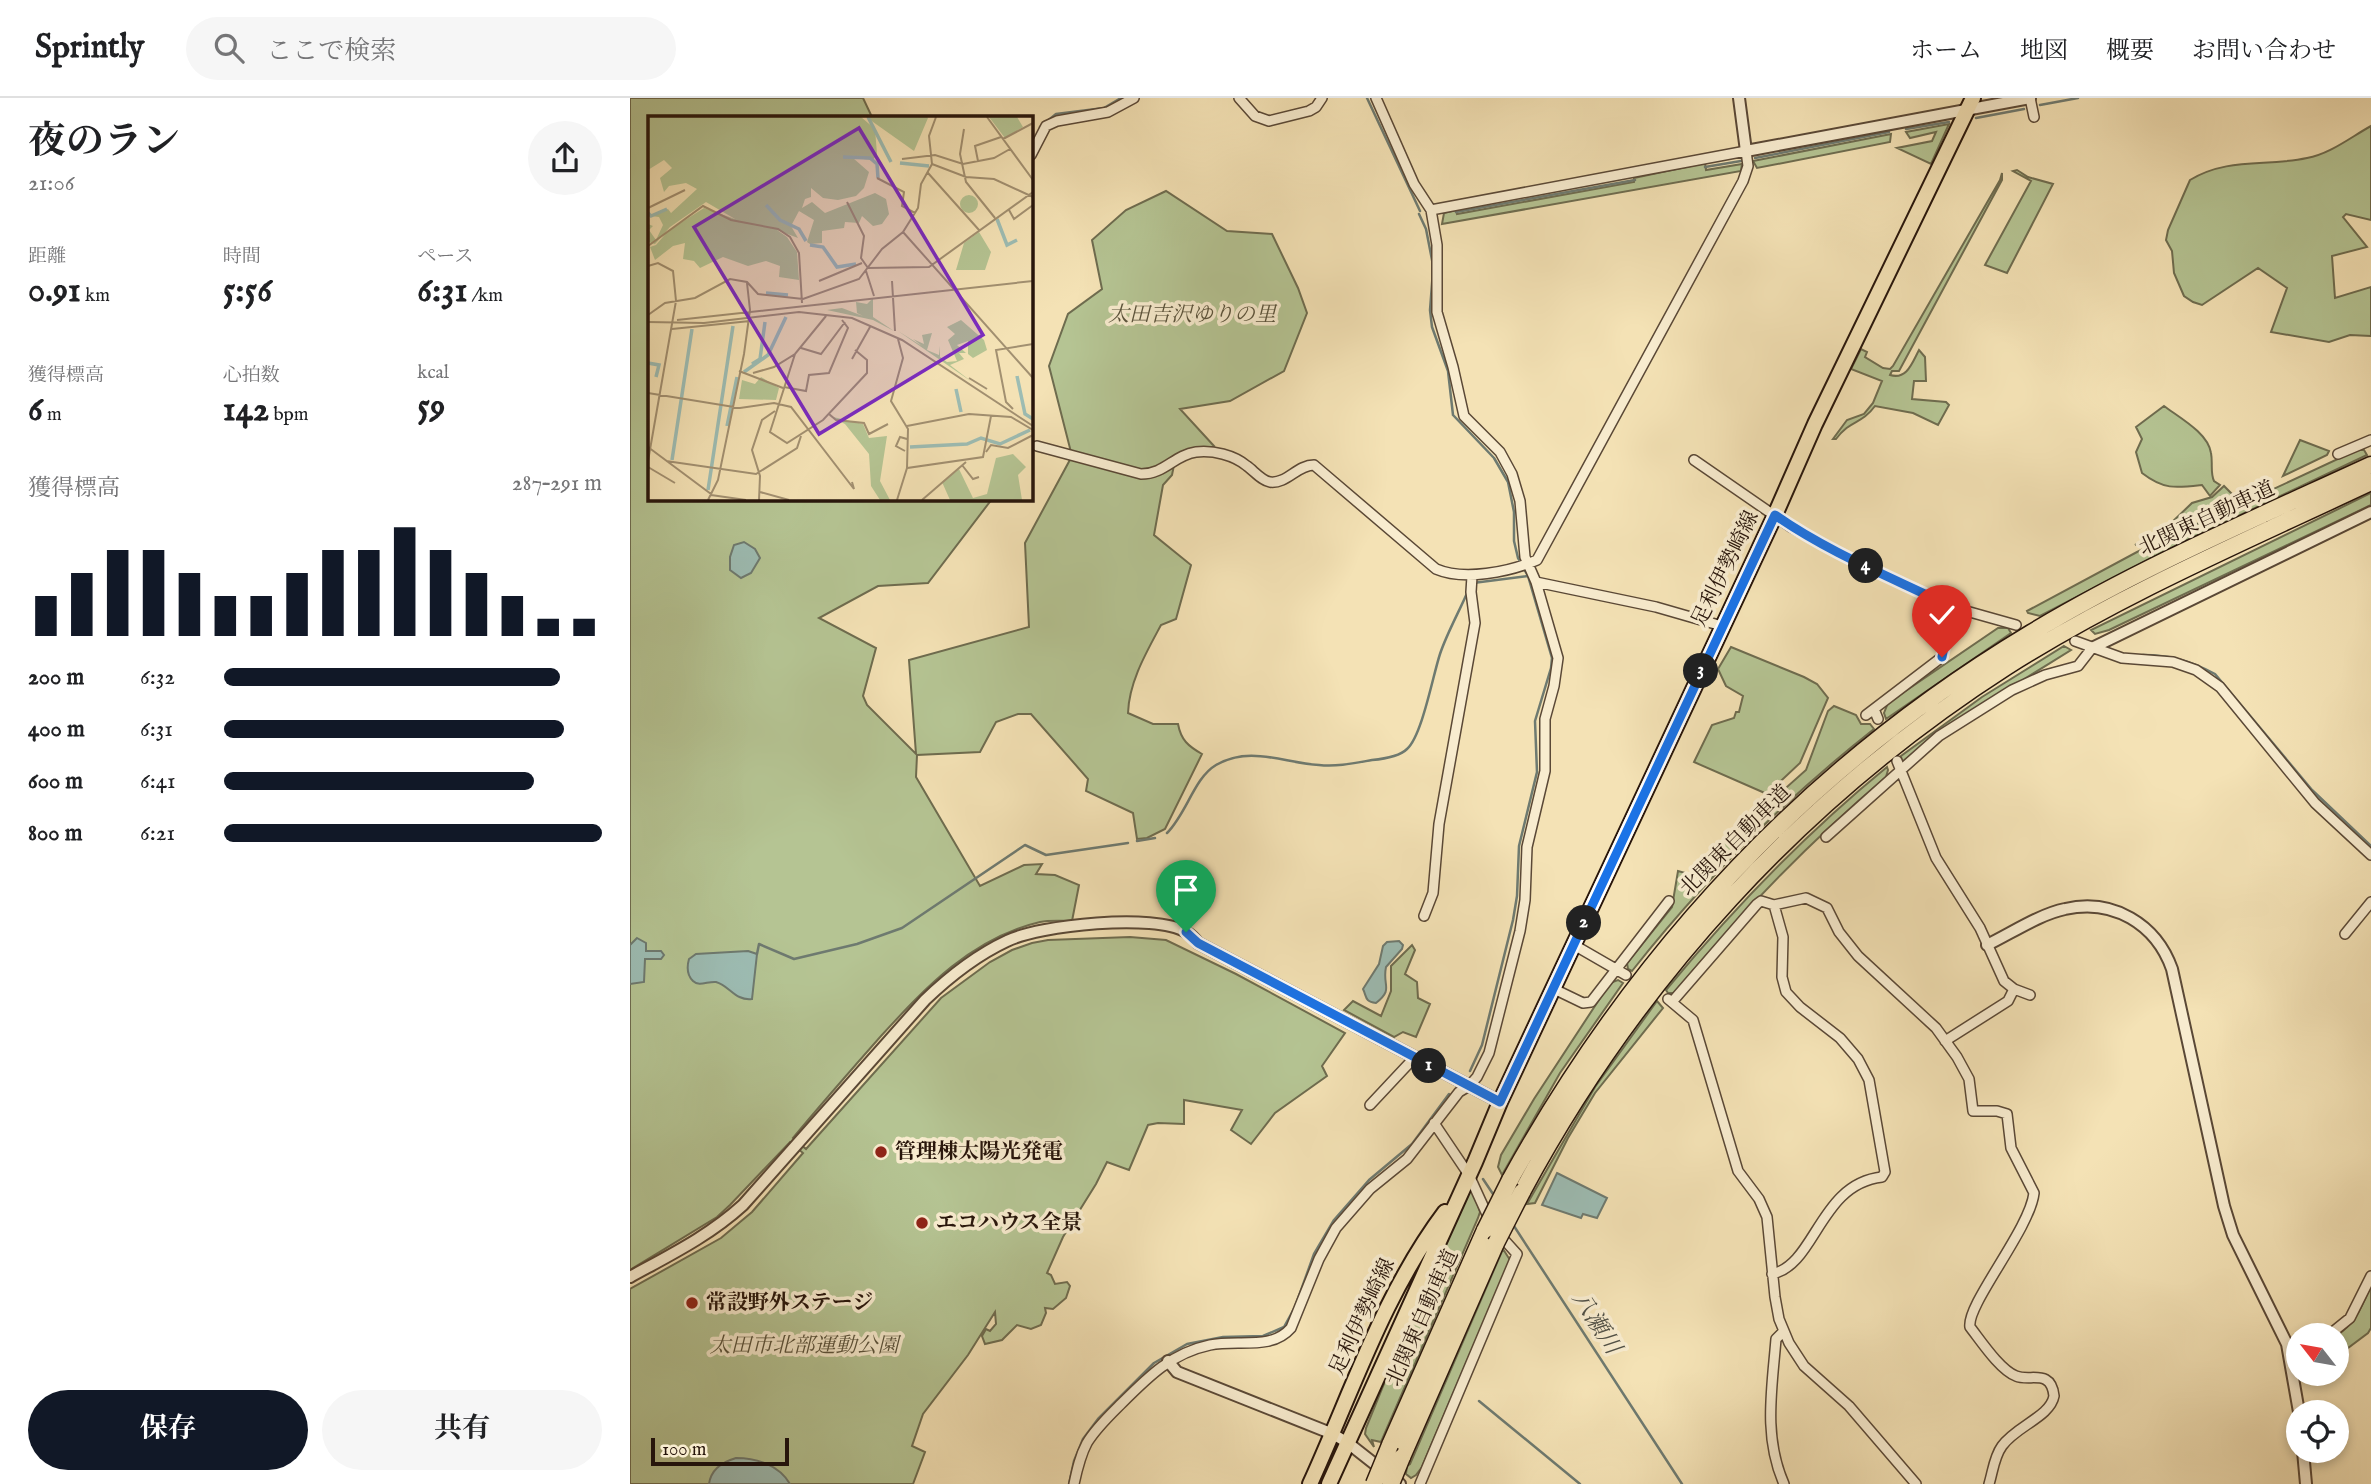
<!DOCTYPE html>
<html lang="ja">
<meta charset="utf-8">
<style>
body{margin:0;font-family:"IM FELL English","Noto Serif JP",serif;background:#f6f6f6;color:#202124;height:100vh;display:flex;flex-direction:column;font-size:26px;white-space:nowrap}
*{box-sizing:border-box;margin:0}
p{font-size:23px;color:#757577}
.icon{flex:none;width:38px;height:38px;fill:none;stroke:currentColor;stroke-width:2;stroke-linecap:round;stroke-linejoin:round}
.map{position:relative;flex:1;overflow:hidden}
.details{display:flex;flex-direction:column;background:#fff;width:630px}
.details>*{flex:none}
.needle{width:46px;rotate:301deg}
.controls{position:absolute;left:1656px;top:1225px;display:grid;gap:14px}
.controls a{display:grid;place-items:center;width:63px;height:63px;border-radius:50%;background:#fff;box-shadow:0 4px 10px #0003;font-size:35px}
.scale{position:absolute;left:21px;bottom:18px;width:138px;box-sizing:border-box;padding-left:7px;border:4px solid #27150b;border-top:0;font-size:19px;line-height:24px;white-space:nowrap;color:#27150b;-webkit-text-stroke:5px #f8eccf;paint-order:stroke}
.pin{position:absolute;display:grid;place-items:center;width:60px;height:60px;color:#fff;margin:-72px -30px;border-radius:50% 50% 50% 0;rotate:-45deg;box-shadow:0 0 7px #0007}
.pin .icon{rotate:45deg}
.km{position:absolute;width:35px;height:35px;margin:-18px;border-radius:50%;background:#222;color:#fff;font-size:19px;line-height:35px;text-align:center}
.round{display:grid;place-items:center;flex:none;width:74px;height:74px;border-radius:37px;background:#f6f6f6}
.head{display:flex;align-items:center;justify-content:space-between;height:119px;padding:0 28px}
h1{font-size:38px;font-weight:700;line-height:52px}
.figures{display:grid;grid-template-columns:repeat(3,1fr);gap:10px;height:119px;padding:7px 28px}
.figures div{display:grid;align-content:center}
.figures b{font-size:35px;font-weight:700}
.figures small{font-size:19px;font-weight:400}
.figures p{font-size:19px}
.chart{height:196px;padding:14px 28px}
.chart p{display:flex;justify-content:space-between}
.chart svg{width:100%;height:126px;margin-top:7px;stroke:#111827;stroke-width:6}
.action{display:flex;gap:14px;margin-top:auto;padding:14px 28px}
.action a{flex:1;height:80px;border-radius:42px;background:#111827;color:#fff;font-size:28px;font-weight:700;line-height:80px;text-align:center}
.action a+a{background:#f6f6f6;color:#202124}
ul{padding:0 28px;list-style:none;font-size:23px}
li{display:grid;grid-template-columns:112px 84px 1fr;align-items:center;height:52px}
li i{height:18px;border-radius:9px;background:#111827}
header{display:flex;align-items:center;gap:42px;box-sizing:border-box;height:98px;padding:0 35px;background:#fff;border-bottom:2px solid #e0e0e0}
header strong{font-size:33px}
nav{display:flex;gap:38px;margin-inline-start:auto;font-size:24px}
.search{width:490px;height:63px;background:#f6f6f6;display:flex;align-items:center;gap:18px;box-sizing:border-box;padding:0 24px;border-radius:38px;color:#757577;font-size:26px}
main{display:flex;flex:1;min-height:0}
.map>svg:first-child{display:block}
.green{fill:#b5c493;stroke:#6e6c4f;stroke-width:2}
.water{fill:#9dbdb4;stroke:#6e7a70;stroke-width:2}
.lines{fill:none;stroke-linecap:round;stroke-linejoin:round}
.stream{stroke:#6e7a70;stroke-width:2.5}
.minor-casing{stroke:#5a4836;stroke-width:12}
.tertiary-casing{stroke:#5a4836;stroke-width:14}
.primary-casing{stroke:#27150b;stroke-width:18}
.motorway-casing{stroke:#27150b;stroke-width:19}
.minor{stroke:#f8eccf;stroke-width:9}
.tertiary{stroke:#f8eccf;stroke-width:10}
.primary{stroke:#f4e2b5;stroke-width:14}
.motorway{stroke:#f4e2b5;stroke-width:16}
.motorway-bridge-casing{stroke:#27150b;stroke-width:19;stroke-linecap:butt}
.motorway-bridge{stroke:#f4e2b5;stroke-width:16}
.route-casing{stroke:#fff;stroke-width:14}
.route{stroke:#1a73e8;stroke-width:9}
.poi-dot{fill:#8f2418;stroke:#f8eccf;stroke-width:2.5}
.labels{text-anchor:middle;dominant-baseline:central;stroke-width:7;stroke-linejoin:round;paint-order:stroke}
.park-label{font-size:21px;font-style:italic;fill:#59523b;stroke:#f8eccf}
.street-label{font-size:21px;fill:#27150b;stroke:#f8eccf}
.poi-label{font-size:21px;font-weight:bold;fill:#27150b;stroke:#f8eccf;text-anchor:start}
.water-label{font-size:23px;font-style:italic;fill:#505046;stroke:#f8eccf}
.inset-river{fill:none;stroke:#9dbdb4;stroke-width:3.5}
.inset-road{fill:none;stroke:#a29071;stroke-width:2}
.view{fill:#7b2cbf;fill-opacity:0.15;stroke:#7b2cbf;stroke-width:3.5}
.inset-edge{fill:none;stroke:#27150b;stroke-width:3.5}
</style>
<header>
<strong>Sprintly</strong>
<div class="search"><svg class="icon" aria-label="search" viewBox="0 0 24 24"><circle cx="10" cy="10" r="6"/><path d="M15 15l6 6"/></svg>ここで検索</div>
<nav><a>ホーム</a><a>地図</a><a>概要</a><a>お問い合わせ</a></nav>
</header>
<main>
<section class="details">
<div class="head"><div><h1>夜のラン</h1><p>21:06</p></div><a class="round"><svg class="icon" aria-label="share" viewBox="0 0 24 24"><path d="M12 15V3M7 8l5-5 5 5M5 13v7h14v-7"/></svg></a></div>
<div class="figures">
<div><p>距離</p><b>0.91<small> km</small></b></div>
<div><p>時間</p><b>5:56</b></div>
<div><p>ペース</p><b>6:31<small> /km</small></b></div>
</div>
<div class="figures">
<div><p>獲得標高</p><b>6<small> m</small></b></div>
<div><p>心拍数</p><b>142<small> bpm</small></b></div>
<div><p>kcal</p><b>59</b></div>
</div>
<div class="chart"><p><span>獲得標高</span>287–291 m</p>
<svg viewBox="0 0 160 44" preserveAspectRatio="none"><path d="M5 44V30M15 44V22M25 44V14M35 44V14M45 44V22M55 44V30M65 44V30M75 44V22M85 44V14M95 44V14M105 44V6M115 44V14M125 44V22M135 44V30M145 44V38M155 44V38"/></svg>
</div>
<ul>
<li><b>200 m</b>6:32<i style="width:89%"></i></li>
<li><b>400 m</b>6:31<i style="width:90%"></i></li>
<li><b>600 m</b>6:41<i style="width:82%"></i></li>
<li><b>800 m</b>6:21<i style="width:100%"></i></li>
</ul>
<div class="action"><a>保存</a><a>共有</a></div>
</section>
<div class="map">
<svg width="1741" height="1386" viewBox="0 0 1741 1386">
<rect width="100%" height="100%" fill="#f4e2b5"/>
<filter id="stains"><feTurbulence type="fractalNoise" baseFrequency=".00286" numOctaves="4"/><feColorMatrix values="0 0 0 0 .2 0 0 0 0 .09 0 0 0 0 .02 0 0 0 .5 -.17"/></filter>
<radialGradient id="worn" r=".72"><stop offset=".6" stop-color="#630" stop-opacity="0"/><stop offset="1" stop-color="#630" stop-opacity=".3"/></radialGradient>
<path class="green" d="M0,0H233L242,19H19V401H362L298,485L248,488L189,520L246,550L233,598L237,607L286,656L279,562L399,529L395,445L442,358L419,268L438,216L472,191L462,142L496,112L536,93L597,133L642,136L668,190L677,215L654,273L600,303L550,311L584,348L544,367L542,377L533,387L524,437L561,467L546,521L531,527C516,555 499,584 498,615L523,626H548C551,642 558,648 572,656L535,731L517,740L507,741L503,715L456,693L458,681L401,616H388L366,624L350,654L287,657L286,679L350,788L394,767L412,766L406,776L425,777L449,787L442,823C431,823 420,822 410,824C342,840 296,889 251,938C221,972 192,1005 163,1040L176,1051L311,900L360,864L382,852L402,845L418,842L500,839L536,842L606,876L715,935L692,968L697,978L645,1015L621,1046L601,1032L612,1012L554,1002V1026L528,1025L518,1027L499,1072L477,1064L466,1086L433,1139L417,1175L421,1177L425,1186L437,1184L440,1188L436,1200L423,1211L415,1210L416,1215L411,1227L401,1231L387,1227L372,1242L355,1246L352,1238L356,1231L360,1233L366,1226L365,1214L338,1257L293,1316L282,1348L295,1354L283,1386H0V1191L91,1140L122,1114L173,1055L160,1044L100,1107L87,1119L0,1172Z
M1319,26L1301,66L1267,50L1302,43L1306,34L1280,40L1276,34Z
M1741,28V122L1716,116L1713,119L1737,149L1702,158L1705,200L1741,189V238L1720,237L1699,244L1641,234L1657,190L1628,170L1572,207L1563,204L1554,198L1544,175L1542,153L1536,142L1538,132L1560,82C1598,59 1636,69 1677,60C1700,56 1721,39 1741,28Z
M1261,36L1260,44L1127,70L1123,63Z
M1075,65L1076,72L1112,66L1111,73L812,126L814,115L826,112L827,116L1004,84V80Z
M1387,72L1398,79L1423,86L1377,175L1355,167L1401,83L1383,73Z
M1372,75V82L1269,273H1262L1260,277C1277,282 1282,265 1289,252L1295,259L1296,283H1284L1282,301L1316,304L1319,307L1308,327L1283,315L1245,308C1231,327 1221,321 1206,341H1203L1217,322L1234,316L1243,305L1252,283L1221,271L1231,251L1237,254L1235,259L1253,270L1260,271L1263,268L1370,82Z
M1534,308C1550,320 1578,335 1581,355C1583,365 1580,374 1584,383L1590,387L1580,398L1572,387C1546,390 1534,392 1512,375L1506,354L1512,341L1506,329Z
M1670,342L1699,353L1697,357L1653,378Z
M1727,352H1734L1737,357L1549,446L1410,518L1398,515L1397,513L1507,454L1584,418L1579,410L1505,447L1539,427L1562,405L1582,399L1594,388L1603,397L1620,402Z
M1741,395V407L1479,532L1465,536L1461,532Z
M1368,530H1378L1381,535L1256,621L1254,615L1258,605Z
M1434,548L1441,552L1314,631L1272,664L1271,658L1352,599Z
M1101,549L1174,579L1187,586L1198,600L1170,665L1137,696L1064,664L1082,627L1104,620L1106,614H1109L1113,598L1096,588L1088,571Z
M1204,608L1226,617L1231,626H1240L1244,631C1154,702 1073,783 1002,873L998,871L997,865L1042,809L1048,773L1070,779L1072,776L1068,771L1099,736H1102L1135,702L1139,705L1176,672L1198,613Z
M1257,669L1258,672L1256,679C1178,745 1109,817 1044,895H1038L1036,892C1103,811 1175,736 1257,669Z
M782,847L785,852L775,876L787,884L788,900L800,906L786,939L773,934L764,939L714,912L723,903L751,918L761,893V868Z
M988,882L993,885L930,975L872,1077L868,1069L871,1057L904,1001L980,885Z
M1027,903L1033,910L965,995L938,1040L905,1105L897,1106L965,989Z
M840,1090L843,1092L850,1114L848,1120L751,1344L742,1342L744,1349L735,1336L736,1330L762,1266Z
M873,1151L880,1162L792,1369L786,1377L781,1380L776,1376L777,1368L780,1366Z
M1741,1187V1230L1738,1235L1706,1259V1238C1726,1225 1732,1208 1741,1187Z"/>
<path class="water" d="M114,444L125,451L130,460L121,475L111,480L100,472V459L104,447Z
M7,840L16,845V853H31L34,857L31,861H15L14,884L0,886V847Z
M769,843L773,847L772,851L756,869C752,888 764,891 746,905C734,903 737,899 733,891L749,866L753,848L757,844Z
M118,853L127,856L122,901C105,903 100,888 86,884C78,883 69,889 63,883C57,877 57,868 59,861L66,856Z
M927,1075L977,1100L967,1120L953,1116L951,1120L912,1107Z
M106,1360C127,1360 149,1367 160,1386H79C81,1371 92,1364 106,1360Z"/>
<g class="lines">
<path class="stream" d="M737,0L790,113
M1410,7L1448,0
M1346,20L1394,11
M410,29L426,16L474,10L491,0
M1276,31L1319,24
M401,47L404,40
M1125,60L1259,34
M1075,69L1111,63
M826,114L1005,82
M789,116L796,131L803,167
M803,173L800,212L802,229L818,273L823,317L864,360L878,384L884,414V443L888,460L898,478L922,560L921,570L905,623L907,674L889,748L887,798L883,822L852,947L840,973
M843,485L898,478
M1513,557C1540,557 1561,563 1585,576L1682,692L1741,748
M537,735C557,715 564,680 586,667C620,647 653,665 689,667C707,669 725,665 742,662C753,661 769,659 777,651C792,638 803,577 810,556C817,535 829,514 838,493
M507,743L525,740
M127,856L129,846L164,861L227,846L272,830L395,747L416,757L498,745
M853,1081L865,1099
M882,1125L1052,1386
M849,1303L950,1386
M439,1386L444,1363L453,1341L468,1321L524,1265L557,1246L593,1239L633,1238L654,1229L665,1209L684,1156L704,1122L739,1082L782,1046L819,996"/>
<defs>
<path id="minor" d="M609,0L625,18L639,23L679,13L686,9L692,0
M1400,0L1404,19
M401,57L416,28L427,23L478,14L504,0
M407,348L511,376C535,376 544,357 566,354C583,352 604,357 617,368C624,373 632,383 640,384C657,386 667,367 684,367L806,471C834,483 879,474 907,462L1113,83L1118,68L1116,53L801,112
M1708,356L1741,342
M1064,362L1161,429L1215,458L1322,509L1386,527
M906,484L1026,509L1092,528
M1445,543L1492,560L1543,564L1566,572L1590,589L1685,705L1741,757
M1244,611L1248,621
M1236,617L1312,559L1322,509
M1267,663L1306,760L1350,830L1374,883L1384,891L1400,897
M1196,739L1309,638L1382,592L1415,577L1448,568L1462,550
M794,818L803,795L809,726L845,525L841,494L842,478
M1715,836L1741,804
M944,847L996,877
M924,891L953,905L961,904L1039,803
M1038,901L1063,922L1108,1073L1129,1101L1137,1119L1145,1199L1149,1221L1159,1245L1174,1268L1219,1308L1286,1386
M1042,904L1127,806L1131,803L1144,807L1176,800L1197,810L1209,834L1228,858L1306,930L1327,959L1339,981L1343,1013H1367L1377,1016L1381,1050L1404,1095C1400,1131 1336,1207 1340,1229C1351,1243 1370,1272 1386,1278C1400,1284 1421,1270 1424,1298C1420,1319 1386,1328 1372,1348C1364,1359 1363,1373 1359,1386
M1315,943L1378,903L1384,891
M740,1007L784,960
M804,1025L839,1077L860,1123
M1142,1176C1186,1167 1189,1086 1252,1079L1255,1074L1239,982L1228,961L1210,940L1170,909L1156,894L1152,879L1153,839L1144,807
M1153,1234L1146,1241C1142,1291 1133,1338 1154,1386
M1699,1237L1720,1220L1741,1178
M1657,1246H1668
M444,1386C447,1372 450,1358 457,1345C466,1330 480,1317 492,1305C519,1278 542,1255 580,1247C608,1241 641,1253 661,1230L689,1161L706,1130L740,1091L777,1061L829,994L839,988L847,979L859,955L890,833L895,802L897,749L915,673V621L924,588L928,560L906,484L895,459L890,403L882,376L870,354L834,318L823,269L807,214V147L801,112L784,86L746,0
M790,1386L887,1156L868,1135"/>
<path id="tertiary" d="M1109,0L1116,53L1400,0
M1462,550L1741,414
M1357,847C1380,836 1410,816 1435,811C1483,800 1526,826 1542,871L1594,1108L1603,1137L1657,1246L1669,1314
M0,1179C40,1157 79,1138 113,1107L295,902C319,879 347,857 377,843C409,827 525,815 556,834C561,837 565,841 568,845L870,1004
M538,1263L547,1274L703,1336L718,1345L770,1386
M1673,1353L1676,1386"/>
<path id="primary" d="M680,1386C722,1294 754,1195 815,1114
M699,1386L845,1064L870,1004L1145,417L1185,326L1343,0"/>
<path id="motorway" d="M880,1082C1006,854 1176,670 1401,535C1509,470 1626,420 1741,367
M892,1094C1006,881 1172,700 1376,569C1491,496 1618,442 1741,384
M760,1347L855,1132
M772,1359L866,1145"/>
</defs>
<use href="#minor" class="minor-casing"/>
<use href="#tertiary" class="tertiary-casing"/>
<use href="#primary" class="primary-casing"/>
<use href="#motorway" class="motorway-casing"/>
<use href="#minor" class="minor"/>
<use href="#tertiary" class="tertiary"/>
<use href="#primary" class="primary"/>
<use href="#motorway" class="motorway"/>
<defs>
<path id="motorway-bridge" d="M855,1132L880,1082
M866,1145L892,1094
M744,1386L760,1347
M761,1386L772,1359"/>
</defs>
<use href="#motorway-bridge" class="motorway-bridge-casing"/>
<use href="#motorway-bridge" class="motorway-bridge"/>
</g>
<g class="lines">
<defs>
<path id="route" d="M556,834L568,845L870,1004L1145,417C1199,455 1263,480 1322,509L1312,559"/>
</defs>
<use href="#route" class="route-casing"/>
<use href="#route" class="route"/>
</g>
<g class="poi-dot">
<circle cx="251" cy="1054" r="7"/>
<circle cx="292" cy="1125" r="7"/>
<circle cx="62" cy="1205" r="7"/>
</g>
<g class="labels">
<g class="park-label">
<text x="562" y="217">太田吉沢ゆりの里</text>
<text x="174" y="1248">太田市北部運動公園</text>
</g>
<g class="street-label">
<text transform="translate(1577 421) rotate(-25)">北関東自動車道</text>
<text transform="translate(1096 471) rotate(-64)">足利伊勢崎線</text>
<text transform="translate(1106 743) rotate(-45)">北関東自動車道</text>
<text transform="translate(733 1219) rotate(-65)">足利伊勢崎線</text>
<text transform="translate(793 1220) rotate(-66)">北関東自動車道</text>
</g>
<g class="poi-label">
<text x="265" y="1054">管理棟太陽光発電</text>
<text x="306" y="1125">エコハウス全景</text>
<text x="76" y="1205">常設野外ステージ</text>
</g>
<g class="water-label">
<text transform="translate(966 1225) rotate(57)">八瀬川</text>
</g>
</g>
<g transform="translate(18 18)">
<rect width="385" height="385" fill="#f4e2b5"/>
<path d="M0,1H213L227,13L229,38L225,44L205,42L221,56L216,72L208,80L190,84L175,82L163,72V81L157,83L154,92L164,86L177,97L227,77L238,83L241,98L234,108L225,110L214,100L211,107L197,106L196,112L174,115V127L162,128L159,126L166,104L151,95L143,110L150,122L129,114L139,121L149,136L151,164L131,161L132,150L118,145L100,150L75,141L52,152L46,145L35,143L37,127L25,130L7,144L2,131L8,129L20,115L56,92L87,103L58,86L22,111L7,128L0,126V108L5,110L1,114L8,124L15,109L11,101L3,100L20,93L23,97L49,73L38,67L21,70L16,76L12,62L24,52L16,44L0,54ZM218,1H279L280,2L266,35ZM341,1H369L375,11L357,22ZM312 88a9 9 0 1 1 18 0a9 9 0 1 1-18 0ZM331,116L343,136L337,154H308L316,127ZM225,182V201L246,215L225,204L179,194L194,192L215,200L209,197L208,186L219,188ZM313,204L336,224L339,234L325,242L320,238V225L309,229L318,237H311L316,243L302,249L324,266L250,215L274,230L265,223L276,228L274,219L284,217L279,234L291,239L292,230V241L299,246L309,245L300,224L307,218L299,211ZM113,261L131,272L128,284L91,283L94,264L107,268ZM181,300L215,308L221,322L239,320L232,365L242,384H232L223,370L221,338L197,308ZM365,338L378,351L370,359L374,384H302L294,366L311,353L325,382L339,378L348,342Z" fill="#b5c493"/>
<path class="inset-river" d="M220,1L243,46M195,41L222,42L229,48L230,62M252,47L281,50M118,89L132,104L151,113L158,125M0,97L3,100L19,93M349,103L359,129L369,124M162,129L175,131L189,151L208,148M118,177L140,179M0,247L11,249L8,261M104,248L112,243L117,206M96,256L120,239L138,201M369,260L377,298L385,303M308,273L313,296M79,310L89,261M262,331L319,328L333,322L352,328L382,314M24,344L44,213M60,374L85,210"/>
<path class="inset-road" d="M339,1L385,64M316,13L312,38L318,66L347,102M355,23L385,7M254,43L287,39L315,48L346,42L362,33M330,45L327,30L353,21M284,48L318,61L346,63L385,81M280,57L331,114M229,62L256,76L254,90L267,97M199,86L216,120L213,142L220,152L281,151L385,76M0,92L37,74M361,94L366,103L385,89M255,116L385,262M0,130L55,90L83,104L130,113L142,121L151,137L154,187M0,150L10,147L25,155L28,185L0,345M218,155L226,180M171,165L214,147M244,165L247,215M0,199L17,187L47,182L82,163L99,166L110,178L155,183L211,163L234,133L255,116L270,92L273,68L284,48L281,20L288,1M29,204L385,165M0,206L56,207L151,196L204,202L254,224L385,310M24,213L102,205M250,223L255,242L243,285L260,313L259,352L335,341L343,300M153,232L173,238L197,206M147,238L122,316L139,327L175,304L219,257V244L207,234M204,243L222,211M91,255L135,272M105,257L126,251L147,238L178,200M321,262L339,273M136,271L158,275L161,259L181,257L200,212L194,204M0,277L92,292L126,287L143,291L206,373L204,366M365,293L358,286L348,234L385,228M181,298L188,304L216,307L221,318L240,308M259,310L321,298L363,301L385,314M0,331L63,378M257,335L248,330L252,321L259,323M338,336L343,329L360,332L385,319M18,345L108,358L149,332L153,320M314,349L325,363L331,361M0,351L27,367M112,376L141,384M63,379L98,384M60,384L70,364L96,238L102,194L99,167M111,384L112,360L104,334L114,304L127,295M249,384L259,352M274,384L318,346"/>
<path class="view" d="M211,12L335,219L171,318L46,111Z"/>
<rect width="385" height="385" class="inset-edge"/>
</g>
<rect width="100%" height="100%" filter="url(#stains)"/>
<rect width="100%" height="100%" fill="url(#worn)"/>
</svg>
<div class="controls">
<a><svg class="needle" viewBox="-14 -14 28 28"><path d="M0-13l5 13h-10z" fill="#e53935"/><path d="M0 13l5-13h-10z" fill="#757577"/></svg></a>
<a><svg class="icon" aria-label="locate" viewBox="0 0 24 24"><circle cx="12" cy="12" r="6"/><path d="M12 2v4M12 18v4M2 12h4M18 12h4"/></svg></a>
</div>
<div class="scale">100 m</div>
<div class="pin" style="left:556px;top:834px;background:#1e9e55"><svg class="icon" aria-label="arrive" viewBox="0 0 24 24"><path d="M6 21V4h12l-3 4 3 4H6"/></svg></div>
<div class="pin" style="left:1312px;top:559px;background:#d93025"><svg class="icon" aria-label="check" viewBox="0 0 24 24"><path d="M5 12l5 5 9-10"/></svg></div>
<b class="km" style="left:799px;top:968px">1</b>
<b class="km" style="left:954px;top:825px">2</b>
<b class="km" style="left:1071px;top:573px">3</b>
<b class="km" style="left:1236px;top:468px">4</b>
</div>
</main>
